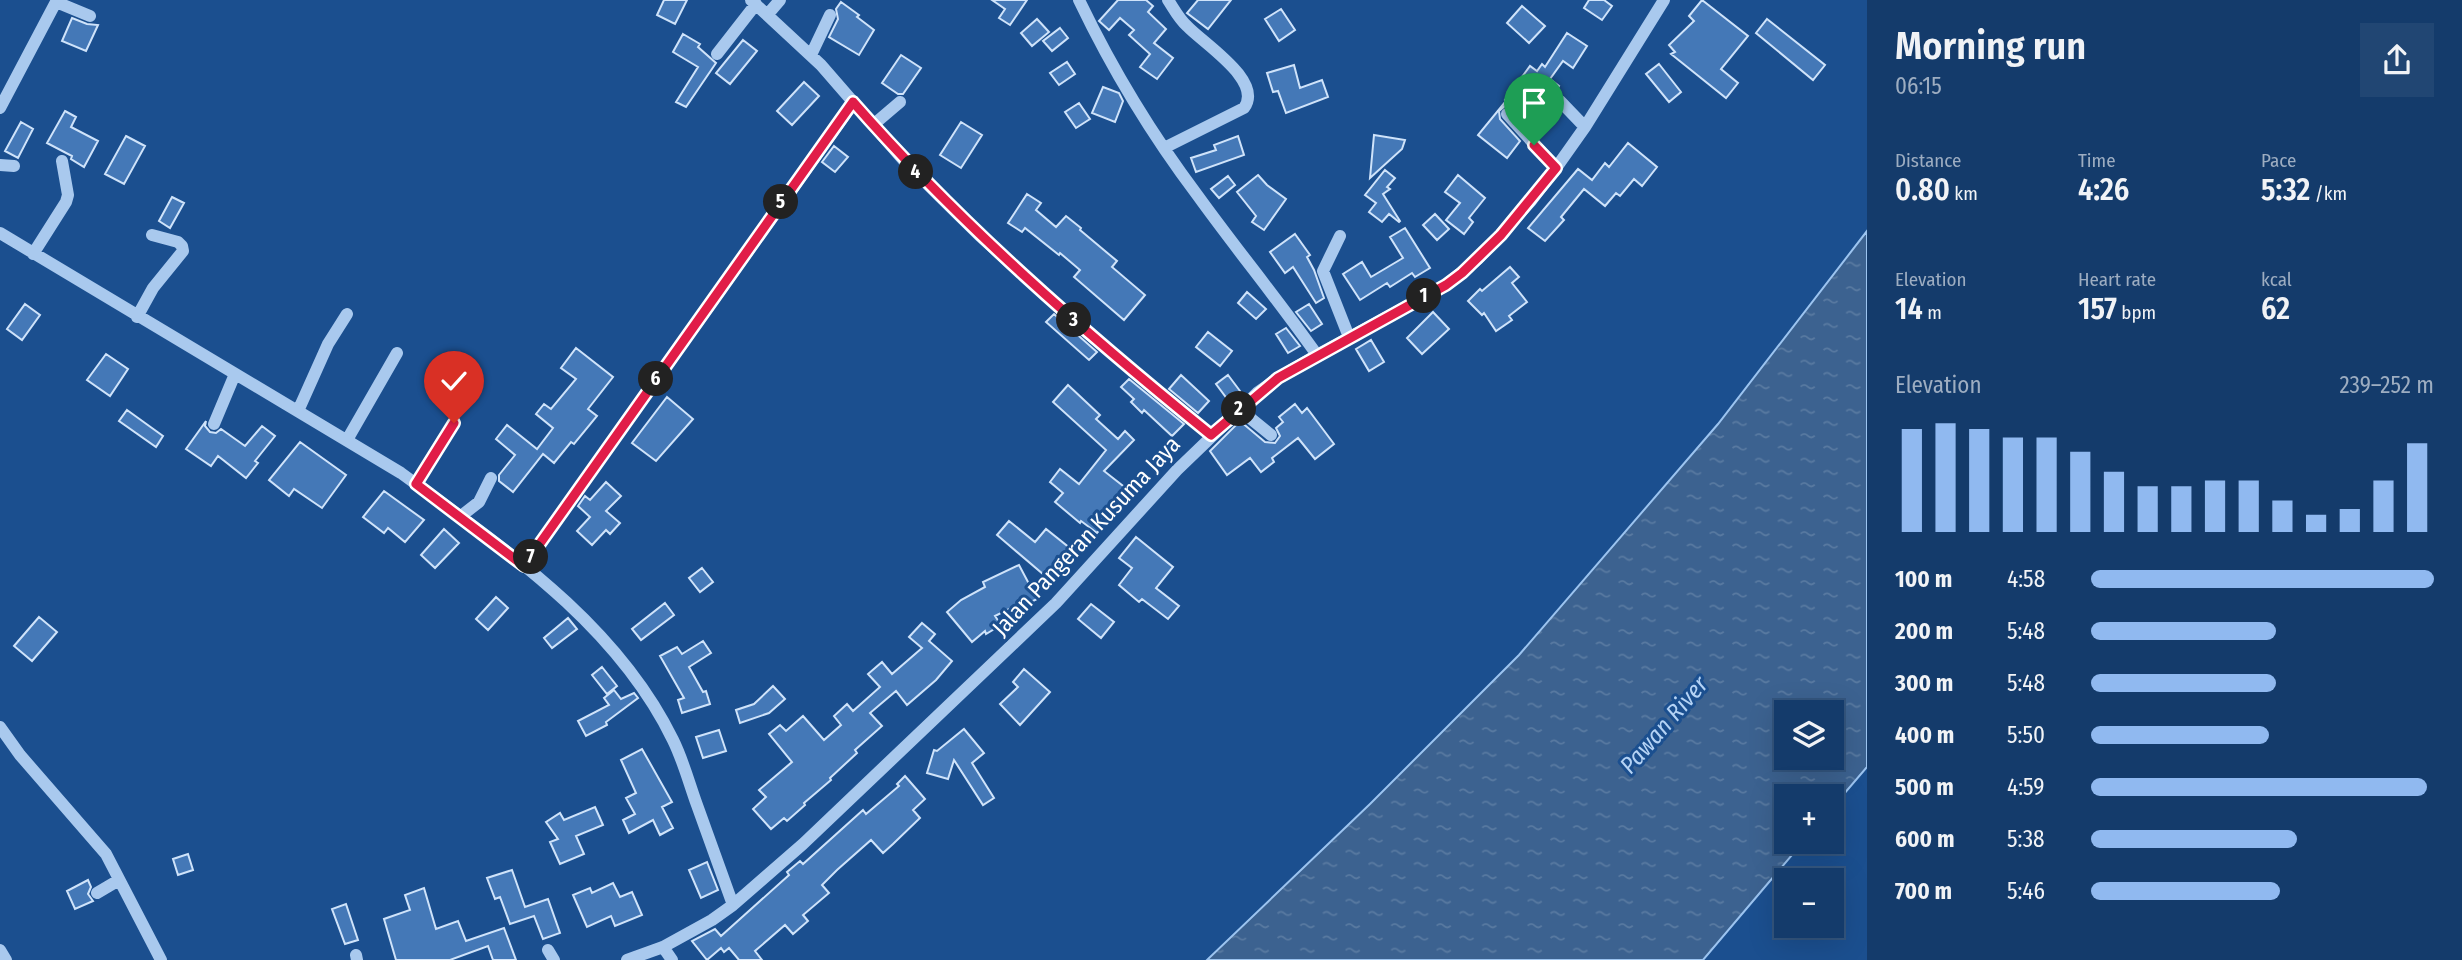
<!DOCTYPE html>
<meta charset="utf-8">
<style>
body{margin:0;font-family:"Fira Sans Condensed",sans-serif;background:#214673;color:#f1f3f6;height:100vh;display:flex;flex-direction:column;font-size:26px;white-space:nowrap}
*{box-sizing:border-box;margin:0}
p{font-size:23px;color:#9dadc1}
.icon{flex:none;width:38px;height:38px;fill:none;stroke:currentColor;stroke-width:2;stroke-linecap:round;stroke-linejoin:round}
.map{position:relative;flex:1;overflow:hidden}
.drawer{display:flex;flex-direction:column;background:#143b6b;width:595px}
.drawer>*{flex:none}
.buttons{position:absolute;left:1774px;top:700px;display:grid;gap:14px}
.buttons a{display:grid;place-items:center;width:70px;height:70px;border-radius:0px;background:#143b6b;box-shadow:0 7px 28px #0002,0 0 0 2px #33557e;font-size:35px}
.pin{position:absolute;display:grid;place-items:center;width:60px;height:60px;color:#fff;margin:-72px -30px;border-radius:50% 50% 50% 0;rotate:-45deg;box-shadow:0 0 7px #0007}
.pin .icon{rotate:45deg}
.km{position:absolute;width:35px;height:35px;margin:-18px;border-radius:50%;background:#222;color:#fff;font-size:19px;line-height:35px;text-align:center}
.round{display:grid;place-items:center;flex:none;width:74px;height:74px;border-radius:0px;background:#214673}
.summary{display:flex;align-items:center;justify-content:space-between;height:119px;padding:0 28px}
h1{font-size:38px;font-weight:600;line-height:52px}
.stats{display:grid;grid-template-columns:repeat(3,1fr);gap:10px;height:119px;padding:7px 28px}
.stats div{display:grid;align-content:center}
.stats b{font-size:30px;font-weight:600}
.stats small{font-size:19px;font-weight:400}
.stats p{font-size:19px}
.chart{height:196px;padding:14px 28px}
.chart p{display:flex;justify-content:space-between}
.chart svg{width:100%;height:126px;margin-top:7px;stroke:#90b9f0;stroke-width:6}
ul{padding:0 28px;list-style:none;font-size:23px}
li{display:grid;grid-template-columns:112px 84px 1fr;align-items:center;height:52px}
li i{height:18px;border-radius:9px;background:#90b9f0}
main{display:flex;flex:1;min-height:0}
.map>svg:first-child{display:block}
.water{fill:url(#water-ripples);stroke:#9cc4f0;stroke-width:2;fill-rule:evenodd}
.building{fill:#4478b7;stroke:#cfe3fa;stroke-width:2}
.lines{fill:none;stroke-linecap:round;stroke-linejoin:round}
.minor{stroke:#a9c9ee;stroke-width:12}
.route-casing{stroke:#fff;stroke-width:14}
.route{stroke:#e11d48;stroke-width:9}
.labels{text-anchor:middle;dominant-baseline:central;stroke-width:6;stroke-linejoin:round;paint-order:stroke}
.street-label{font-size:23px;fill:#fff;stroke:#1b4f8f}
.water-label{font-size:24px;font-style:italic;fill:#b5d3f5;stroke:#1b4f8f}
</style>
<main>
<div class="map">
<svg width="1867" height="960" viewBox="0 0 1867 960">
<defs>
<pattern id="water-ripples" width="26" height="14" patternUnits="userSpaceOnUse" patternTransform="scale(1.75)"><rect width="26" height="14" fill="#3c6290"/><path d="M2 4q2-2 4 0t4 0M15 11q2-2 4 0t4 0" fill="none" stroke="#597aa1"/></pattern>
</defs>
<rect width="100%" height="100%" fill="#1b4f8f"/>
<path class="water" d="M1867,231V767L1832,808V796H1787V842H1803L1703,960H1207L1370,804L1519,655L1718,424ZM1787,712H1832V758H1787Z"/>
<path class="building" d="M664,0H687L675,24L657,15Z
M992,0H1027L1010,25L999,18L1005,9Z
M1118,0H1146L1153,6L1148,12L1166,29L1154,43L1173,58L1157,79L1140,67L1150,54L1129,35L1134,30L1120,18L1109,30L1099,21Z
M1198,0H1231L1208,29L1187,13Z
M1589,0H1604L1612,6L1602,20L1584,8Z
M1702,0L1748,36L1721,69L1738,83L1726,98L1671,54L1675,52L1669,45L1694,21L1689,16Z
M841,2L859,15L857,17L874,30L859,55L829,37L838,19L836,9Z
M1522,6L1545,26L1529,43L1507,23Z
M1281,9L1295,30L1279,41L1265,19Z
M72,18L87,24L98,25L86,51L62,41Z
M1037,19L1049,32L1032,46L1021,33Z
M1767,19L1825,65L1813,80L1756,33Z
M1060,28L1068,38L1052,51L1043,41Z
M1567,33L1587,46L1573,68L1563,61L1550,79L1559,86L1549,100L1544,96L1524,120L1510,106H1505L1499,111L1500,119L1520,141L1507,158L1478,135L1506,101L1505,100L1530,66L1537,71L1542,64L1545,67Z
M683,34L700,44L698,47L716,63L686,107L676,102L698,67L673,52Z
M743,40L757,51L730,84L716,73Z
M901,55L921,68L903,94H898L882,83Z
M1067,62L1075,74L1059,85L1050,73Z
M1659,64L1681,92L1669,102L1646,74Z
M1294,65L1300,88L1322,80L1328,97L1286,113L1278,91L1273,92L1267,73Z
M804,82L819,96L792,125L777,111Z
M1103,87L1119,93L1123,101L1115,122L1092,113Z
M1079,103L1090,119L1076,128L1065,112Z
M65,111L76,117L71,127L98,141L84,167L71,159L72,156L47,143Z
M21,122L33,129L18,158L5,151Z
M961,122L982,135L961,168L940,155Z
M1374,135L1405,140L1402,149L1370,178Z
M126,136L145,146L124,184L105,174Z
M1238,136L1244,155L1196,172L1191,158L1216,150L1214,145Z
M1628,143L1657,167L1642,186L1634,179L1620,196L1616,193L1605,206L1584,189L1561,217L1564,220L1545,241L1528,228L1578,169L1592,180L1605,163L1609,167Z
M834,146L848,157L835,172L822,162Z
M1385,170L1395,178L1387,187L1390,189L1383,194L1400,221L1399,222L1389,214L1382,222L1369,212L1376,203L1365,195Z
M1258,175L1267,185L1286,199L1264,230L1252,222L1256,216L1237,192Z
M1458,175L1485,198L1469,218L1473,222L1464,234L1446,220L1460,203L1445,192Z
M1228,176L1235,185L1219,198L1211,189Z
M1027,194L1041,203L1036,210L1056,227L1066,216L1081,228L1080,230L1117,261L1112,267L1145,295L1124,320L1074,277L1080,270L1060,253L1059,255L1025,228L1022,232L1008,223Z
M172,197L184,203L170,228L159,221Z
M1435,214L1449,229L1437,240L1423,225Z
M1405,228L1430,268L1415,277L1412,273L1390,287L1387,283L1360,300L1343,274L1362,262L1371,277L1403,258L1390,237Z
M1295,234L1310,255L1307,257L1314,270L1324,298L1316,303L1293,267L1285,273L1270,252Z
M1510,267L1519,277L1512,283L1527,302L1509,316L1512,320L1496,331L1484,313L1482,315L1468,301L1480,289L1482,291Z
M1247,292L1266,309L1256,319L1238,303Z
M25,304L40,315L22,340L7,329Z
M1309,304L1322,324L1311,331L1296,312Z
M1433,312L1449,329L1422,354L1407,338Z
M1054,314L1097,352L1089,360L1046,322Z
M1286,328L1300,346L1288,353L1276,334Z
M1208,332L1232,351L1220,366L1196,347Z
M1371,340L1384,362L1369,371L1356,349Z
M576,348L613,377L588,409L597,416L574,444L571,442L554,463L543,454L513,492L499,481V475L515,455L496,439L507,425L537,449L553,428L536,414L544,404L551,409L576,379L561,368Z
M106,354L128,369L110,396L87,380Z
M1181,375L1209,401L1198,413L1169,389Z
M1228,375L1240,391L1228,400L1216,384Z
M1129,379L1184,424L1172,436L1144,410L1142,413L1131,402L1134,399L1121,387Z
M1068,385L1100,415L1096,419L1118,439L1125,431L1134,440L1104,471L1132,493L1097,533L1081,521L1080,523L1055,502L1063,493L1050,482L1060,469L1079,484L1106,450L1053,402Z
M667,397L693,419L656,461L632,443Z
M1295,404L1302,413L1307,408L1334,444L1315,459L1298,438L1272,458L1274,462L1261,472L1250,458L1227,475L1210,451L1240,421L1265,442L1275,443L1280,436L1276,428L1283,422L1279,417Z
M127,410L163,436L156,447L119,421Z
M206,421L205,426L210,432L216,433L221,429L245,446L262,426L275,436L255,461L258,463L246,478L218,456L211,466L186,449Z
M300,442L346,475L322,508L294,489L289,496L269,480Z
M606,482L621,496L606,511L620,523L610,534L606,530L592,545L577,531L590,517L578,506L585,496L590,500Z
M384,491L424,520L405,542L388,528L384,533L363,517Z
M1009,521L1035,542L1046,529L1071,549L1057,566L1060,568L1050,580L997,535Z
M444,529L459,543L435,568L421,555Z
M1136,537L1173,567L1156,588L1179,606L1168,619L1142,599L1139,602L1119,585L1132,568L1119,558Z
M1019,565L1037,599L1021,607L1019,604L995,616L1001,625L986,634L985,631L972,642L947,612L961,600L985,587L983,582Z
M702,568L713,582L700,592L689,578Z
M496,597L508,608L488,630L476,619Z
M665,603L674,615L641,640L632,629Z
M1091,604L1114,622L1101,638L1078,619Z
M39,617L57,632L32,661L14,646Z
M568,618L577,629L552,648L544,638Z
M922,623L935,634L929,641L952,661L936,680L907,705L896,691L870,713L882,726L855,750L857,753L830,778L831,780L804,803L805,805L787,821L784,818L771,829L753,809L766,797L759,790L792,762L769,734L780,725L786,731L803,716L824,740L841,725L834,716L847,704L853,711L880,687L868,674L882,662L892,674L922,648L909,637Z
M703,641L711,653L689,667L703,692L706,691L710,704L682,713L678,700L684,698L660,656L677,647L682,654Z
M602,667L617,686L607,694L592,675Z
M1024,669L1050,692L1020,725L1000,704L1018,687L1013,682Z
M773,686L785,699L769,713L740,723L736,710L754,704Z
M614,690L621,699L634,693L638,698L606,722L607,725L586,736L578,721L609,705L604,698Z
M964,729L984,753L972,763L994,798L983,805L954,760L948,779L927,773L934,750L937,751Z
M719,730L726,751L703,758L696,737Z
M642,749L672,802L662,807L673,828L660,835L653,820L629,833L623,820L635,814L626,798L636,793L621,760Z
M905,776L925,799L913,810L920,818L893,844L883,853L871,840L837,870L822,885L829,893L803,915L808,921L793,934L785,925L755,951L762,960H739L729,948L724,952L721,948L707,960L692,941L715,929L721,936L789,875L787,872L800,861L803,864L863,810L866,814L899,786L897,784Z
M595,807L603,825L576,836L584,854L560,864L550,842L558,839L546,822L560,813L564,820Z
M188,854L193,870L178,875L173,859Z
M707,862L718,890L701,898L689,870Z
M512,870L525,907L548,899L560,933L543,939L534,916L510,924L500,897L495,899L487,878Z
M88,880L91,887L88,894L93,901L75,909L67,891Z
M613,883L620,897L632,892L642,915L615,926L611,916L587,927L573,895L590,888L592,893Z
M424,888L436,929L458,921L466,941L504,928L516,960H493L488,946L450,960H396L384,919L410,910L405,895Z
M346,904L358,940L345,944L332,909Z"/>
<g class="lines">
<path class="minor" d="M751,0L821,65L907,164L979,235L1089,334L1211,435
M1079,0C1112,69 1152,135 1198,196C1237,250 1279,301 1317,355
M56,2L90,16
M768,14L780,0
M717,54L756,4
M811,55L830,15
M1560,101L1585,127
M0,108L57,0
M1507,114L1556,168
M873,125L900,102
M1164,148L1244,108C1264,81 1204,44 1187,26C1179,19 1174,9 1168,0
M0,165L14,166
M0,233L401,473C503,548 616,623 673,740C683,760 689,783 697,805C709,838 721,872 733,905
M1340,236L1323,271L1349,337
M33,254L66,202L68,195L62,161
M137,317L153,288L183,251L182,246L178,242L152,235
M1239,409L1271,435
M298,411L328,344L347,314
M214,424L235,374
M347,440L397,353
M416,484L454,423
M461,516L479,502L491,478
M524,566L854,102
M0,727L20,755L106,854L161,960
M97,893L119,880
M663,947L672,960
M0,950L6,960
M548,950L554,960
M356,955L357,960
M627,960L663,947L712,920L733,905L803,844L1056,603L1177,470L1257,393L1278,378L1317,355L1446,285L1479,258L1531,201L1556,168L1585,127L1664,0"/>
</g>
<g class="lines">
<defs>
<path id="route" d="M454,423L416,484L524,566L853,102C961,225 1084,332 1211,435L1278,378L1446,285L1462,273L1501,235L1556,168L1534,145"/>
</defs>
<use href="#route" class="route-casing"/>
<use href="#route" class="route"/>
</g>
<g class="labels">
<g class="street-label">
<text transform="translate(1086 536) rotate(-47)">Jalan Pangeran Kusuma Jaya</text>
</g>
<g class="water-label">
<text transform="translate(1664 725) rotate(-49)">Pawan River</text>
</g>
</g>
</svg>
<div class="buttons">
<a><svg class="icon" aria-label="layers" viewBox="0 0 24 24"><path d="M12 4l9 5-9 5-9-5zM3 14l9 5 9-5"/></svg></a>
<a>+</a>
<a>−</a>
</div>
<div class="pin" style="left:1534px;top:145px;background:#1e9e55"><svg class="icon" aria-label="arrive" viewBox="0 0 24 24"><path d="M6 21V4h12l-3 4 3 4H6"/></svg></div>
<div class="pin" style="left:454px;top:423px;background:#d93025"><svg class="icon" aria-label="check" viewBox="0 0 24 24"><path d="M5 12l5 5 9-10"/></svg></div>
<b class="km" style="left:1424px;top:296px">1</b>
<b class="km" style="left:1239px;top:409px">2</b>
<b class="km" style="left:1074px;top:320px">3</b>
<b class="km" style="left:916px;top:172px">4</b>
<b class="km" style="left:781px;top:202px">5</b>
<b class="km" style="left:656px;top:379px">6</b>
<b class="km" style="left:531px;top:557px">7</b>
</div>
<section class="drawer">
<div class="summary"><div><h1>Morning run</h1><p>06:15</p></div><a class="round"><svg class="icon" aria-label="share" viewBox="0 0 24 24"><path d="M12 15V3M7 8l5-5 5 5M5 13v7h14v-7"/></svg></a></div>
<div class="stats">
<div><p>Distance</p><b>0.80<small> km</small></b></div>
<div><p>Time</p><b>4:26</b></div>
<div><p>Pace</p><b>5:32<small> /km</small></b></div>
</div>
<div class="stats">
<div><p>Elevation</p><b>14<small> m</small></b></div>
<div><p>Heart rate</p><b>157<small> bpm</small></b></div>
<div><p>kcal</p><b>62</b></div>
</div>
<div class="chart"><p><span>Elevation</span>239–252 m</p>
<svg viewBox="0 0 160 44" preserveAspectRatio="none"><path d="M5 44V8M15 44V6M25 44V8M35 44V11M45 44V11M55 44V16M65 44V23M75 44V28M85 44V28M95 44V26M105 44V26M115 44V33M125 44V38M135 44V36M145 44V26M155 44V13"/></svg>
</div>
<ul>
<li><b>100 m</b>4:58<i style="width:100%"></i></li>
<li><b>200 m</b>5:48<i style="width:54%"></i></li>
<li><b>300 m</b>5:48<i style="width:54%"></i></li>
<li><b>400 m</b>5:50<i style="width:52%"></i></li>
<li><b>500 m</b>4:59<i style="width:98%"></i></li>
<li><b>600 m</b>5:38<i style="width:60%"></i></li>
<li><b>700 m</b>5:46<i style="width:55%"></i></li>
</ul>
</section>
</main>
